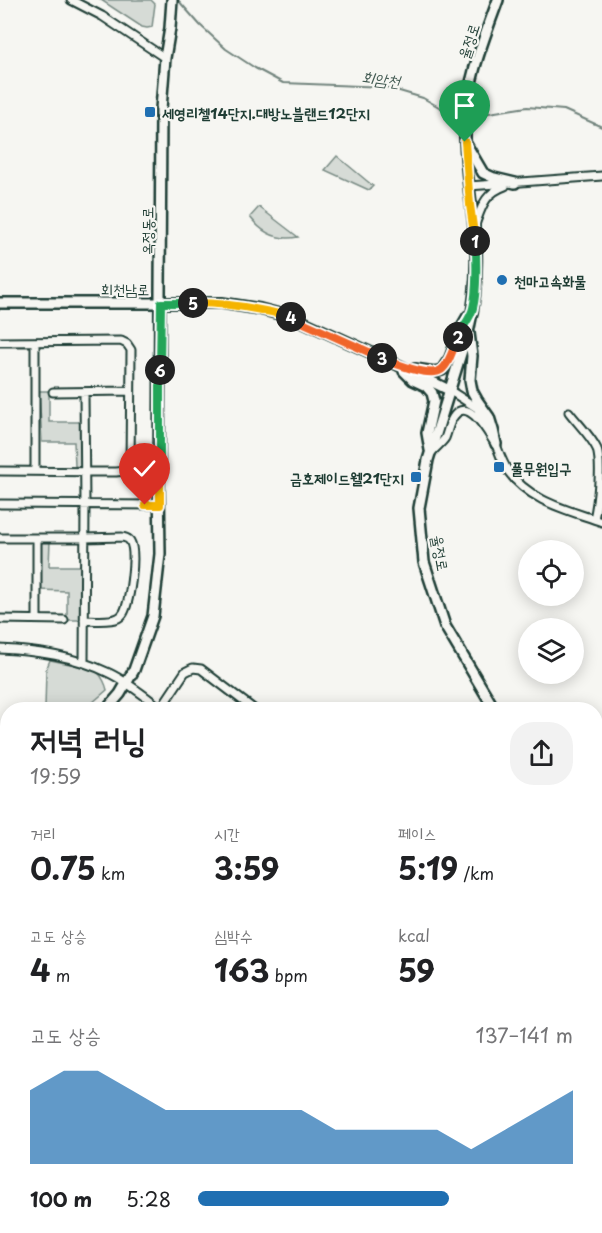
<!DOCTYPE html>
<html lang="ko">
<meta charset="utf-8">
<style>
body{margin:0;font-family:"Playpen Sans","Poor Story",sans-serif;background:#f2f2f2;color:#202124;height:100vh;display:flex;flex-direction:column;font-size:22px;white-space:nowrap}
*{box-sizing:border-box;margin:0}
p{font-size:20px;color:#757577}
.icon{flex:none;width:33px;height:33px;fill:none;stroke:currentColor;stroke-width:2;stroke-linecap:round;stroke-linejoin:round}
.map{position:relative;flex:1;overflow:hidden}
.sheet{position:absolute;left:0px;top:702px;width:603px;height:531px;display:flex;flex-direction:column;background:#fff;border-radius:24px 24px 0 0;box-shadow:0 3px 15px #0003}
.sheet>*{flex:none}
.controls{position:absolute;left:518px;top:540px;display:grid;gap:12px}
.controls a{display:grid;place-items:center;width:66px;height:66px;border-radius:50%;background:#fff;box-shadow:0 3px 15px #0003;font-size:30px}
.pin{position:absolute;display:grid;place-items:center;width:51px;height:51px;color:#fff;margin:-62px -26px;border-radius:50% 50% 50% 0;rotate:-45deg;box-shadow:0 0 6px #0007}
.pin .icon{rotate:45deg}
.km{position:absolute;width:30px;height:30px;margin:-15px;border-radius:50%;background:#222;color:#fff;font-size:16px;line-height:30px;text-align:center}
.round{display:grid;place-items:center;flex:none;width:63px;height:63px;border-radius:24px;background:#f2f2f2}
.summary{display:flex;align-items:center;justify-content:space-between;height:102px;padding:0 30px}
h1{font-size:33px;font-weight:700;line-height:45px}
.figures{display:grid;grid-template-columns:repeat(3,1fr);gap:9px;height:102px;padding:6px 30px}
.figures div{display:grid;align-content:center}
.figures b{font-size:30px;font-weight:700}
.figures small{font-size:16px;font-weight:400}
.figures p{font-size:16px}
.chart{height:168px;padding:12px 30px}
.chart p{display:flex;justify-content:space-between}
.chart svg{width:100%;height:108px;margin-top:6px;fill:#1f6fb2;opacity:.7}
ul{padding:0 30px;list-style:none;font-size:20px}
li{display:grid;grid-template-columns:96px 72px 1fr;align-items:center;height:45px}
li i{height:15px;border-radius:8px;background:#1f6fb2}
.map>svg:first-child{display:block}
.green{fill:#d6dbd6;stroke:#7a8c85;stroke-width:1.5}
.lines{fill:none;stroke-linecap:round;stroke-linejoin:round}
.stream{stroke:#72847d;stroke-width:2}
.street-casing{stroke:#1f3d34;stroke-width:11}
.secondary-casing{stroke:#1f3d34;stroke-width:14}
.street{stroke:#f6f6f2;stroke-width:7}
.secondary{stroke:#f6f6f2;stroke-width:9}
.split-1-casing{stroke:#fff;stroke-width:12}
.split-2-casing{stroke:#fff;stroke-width:12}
.split-3-casing{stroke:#fff;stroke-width:12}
.split-4-casing{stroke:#fff;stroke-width:12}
.split-5-casing{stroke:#fff;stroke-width:12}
.split-6-casing{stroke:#fff;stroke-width:12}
.split-7-casing{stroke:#fff;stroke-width:12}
.split-8-casing{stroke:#fff;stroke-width:12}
.split-1{stroke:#f5b400;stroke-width:8}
.split-2{stroke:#22a559;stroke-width:8}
.split-3{stroke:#f0652b;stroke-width:8}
.split-4{stroke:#f0652b;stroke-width:8}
.split-5{stroke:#f5b400;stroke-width:8}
.split-6{stroke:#22a559;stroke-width:8}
.split-7{stroke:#22a559;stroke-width:8}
.split-8{stroke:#f5b400;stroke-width:8}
.poi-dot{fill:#1f6fb2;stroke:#f6f6f2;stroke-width:2}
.labels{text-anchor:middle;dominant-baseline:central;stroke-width:4.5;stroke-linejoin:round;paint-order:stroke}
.street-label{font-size:15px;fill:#1f3d34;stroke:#f6f6f2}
.poi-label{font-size:15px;font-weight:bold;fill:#1f3d34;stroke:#f6f6f2;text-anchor:start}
.water-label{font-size:16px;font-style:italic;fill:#425a52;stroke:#f6f6f2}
</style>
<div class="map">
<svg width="602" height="1233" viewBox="0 0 602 1233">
<rect width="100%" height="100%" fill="#f6f6f2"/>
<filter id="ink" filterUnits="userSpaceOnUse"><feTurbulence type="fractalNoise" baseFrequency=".0167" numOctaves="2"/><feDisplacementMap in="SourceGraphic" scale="12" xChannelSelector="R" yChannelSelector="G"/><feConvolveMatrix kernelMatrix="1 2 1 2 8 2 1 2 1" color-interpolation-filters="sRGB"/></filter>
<g filter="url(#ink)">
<path class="green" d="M101,0H151L155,4L152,27L147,28L142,27Z
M337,156L373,186L369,190L325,170Z
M259,207L298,237C278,241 262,233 250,217Z
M39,391H49V422H81V468L75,466L74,442H42Z
M39,540L50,541L49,566H82L80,620H67V591L39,590Z
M50,660C60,662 90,667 98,673C102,676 106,685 107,690L85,709H45L46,670Z"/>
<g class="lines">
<path class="stream" d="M178,0L200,25L226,49L255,68L283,83L386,87L423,98L446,111L462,112
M468,112L489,113L527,107L564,110L602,127"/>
<defs>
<path id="street" d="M71,0L102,16L165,58
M469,186L602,176
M475,225C482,206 485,193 505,186
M0,342L121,341L127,344L131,350L130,467L125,471L116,472L0,471
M35,342V471
M449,390L477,408L487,423
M53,392L130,391
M569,412C578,424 591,436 597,449C602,466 598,501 594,519
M495,442C499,452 502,462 508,471C530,502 569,510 602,522
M432,452C436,447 442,443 445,438C448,431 449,422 454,416C468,396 488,433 494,442
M0,504L160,505
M0,538H85L122,537C126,538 128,538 130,541C137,552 130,600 124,612C123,614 120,617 118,618C110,622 93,620 84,620
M0,619L64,620
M37,619V538
M0,649C38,651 74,656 109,673C128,682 146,697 163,710
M84,662L85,505L84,392
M161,708L185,672L193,668L201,669L255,710
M0,1019H8
M0,1053H8
M88,1233L90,1226"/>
<path id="secondary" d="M466,144L483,173L494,178L515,183
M0,303H222L260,309L295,318L398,365L449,390
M469,333L472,356L470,380L472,391L477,400L489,417L493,430L496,444
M415,369L435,372L442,370L450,358L461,328L468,316
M404,371L413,380L426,386L432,393L434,401L427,433L430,450
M106,710L120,694L134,670L153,616L160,554L159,480L161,109L165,58L170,28L172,0
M495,710L445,626L424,562L419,508L428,460L469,328C475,302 477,274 476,247C473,207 464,168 465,128C466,83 483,41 498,0
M0,789L8,786
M596,812L602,811
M596,821L602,818
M585,1226L589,1233
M594,1226L597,1233
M567,1233L572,1226"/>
</defs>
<use href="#street" class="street-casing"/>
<use href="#secondary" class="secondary-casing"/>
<use href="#street" class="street"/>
<use href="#secondary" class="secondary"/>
</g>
</g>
<g class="lines" filter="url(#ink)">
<defs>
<path id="split-1" d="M465,142L470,205L475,241"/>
<path id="split-2" d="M458,337C462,327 471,318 473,308C477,292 477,258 475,241"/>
<path id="split-3" d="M382,358C393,363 430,378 441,370C449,365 454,346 458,337"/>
<path id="split-4" d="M291,317L382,358"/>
<path id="split-5" d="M193,303C228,303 258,308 291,317"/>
<path id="split-6" d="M160,370L161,303H193"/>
<path id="split-7" d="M160,470V370"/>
<path id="split-8" d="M145,505H160V470"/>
</defs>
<use href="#split-1" class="split-1-casing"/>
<use href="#split-2" class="split-2-casing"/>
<use href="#split-3" class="split-3-casing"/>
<use href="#split-4" class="split-4-casing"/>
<use href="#split-5" class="split-5-casing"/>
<use href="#split-6" class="split-6-casing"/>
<use href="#split-7" class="split-7-casing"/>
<use href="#split-8" class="split-8-casing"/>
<use href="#split-1" class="split-1"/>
<use href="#split-2" class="split-2"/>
<use href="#split-3" class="split-3"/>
<use href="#split-4" class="split-4"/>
<use href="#split-5" class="split-5"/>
<use href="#split-6" class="split-6"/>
<use href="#split-7" class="split-7"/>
<use href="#split-8" class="split-8"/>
</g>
<g class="poi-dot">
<rect x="144" y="106" width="12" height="12" rx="3"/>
<circle cx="502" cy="280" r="6"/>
<rect x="493" y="461" width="12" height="12" rx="3"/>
<rect x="410" y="471" width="12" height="12" rx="3"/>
</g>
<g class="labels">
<g class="street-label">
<text transform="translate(468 41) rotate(-72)">율정로</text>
<text transform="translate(146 231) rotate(-90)">옥정동로</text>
<text x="125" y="288">회천남로</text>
<text transform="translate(441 553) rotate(80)">율정로</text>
</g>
<g class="poi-label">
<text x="162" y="112">세영리첼14단지.대방노블랜드12단지</text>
<text x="514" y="280">천마고속화물</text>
<text x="511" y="467">풀무원입구</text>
<text x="404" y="477" text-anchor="end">금호제이드웰21단지</text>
</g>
<g class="water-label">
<text transform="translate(381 78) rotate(7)">회암천</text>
</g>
</g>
</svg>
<div class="controls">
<a><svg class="icon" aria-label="locate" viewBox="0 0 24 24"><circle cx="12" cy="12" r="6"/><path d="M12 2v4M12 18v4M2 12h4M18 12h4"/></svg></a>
<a><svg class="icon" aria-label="layers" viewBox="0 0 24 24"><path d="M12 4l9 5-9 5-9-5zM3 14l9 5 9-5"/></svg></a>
</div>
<div class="pin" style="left:465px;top:142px;background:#1e9e55"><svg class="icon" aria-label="arrive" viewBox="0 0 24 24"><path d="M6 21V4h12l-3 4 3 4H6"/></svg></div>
<div class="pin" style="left:145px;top:505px;background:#d93025"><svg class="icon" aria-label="check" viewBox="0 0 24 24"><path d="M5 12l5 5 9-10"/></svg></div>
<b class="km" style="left:475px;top:241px">1</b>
<b class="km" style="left:458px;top:337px">2</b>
<b class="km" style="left:382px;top:358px">3</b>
<b class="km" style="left:291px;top:317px">4</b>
<b class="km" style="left:193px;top:303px">5</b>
<b class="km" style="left:160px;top:370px">6</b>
<section class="sheet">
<div class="summary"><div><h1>저녁 러닝</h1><p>19:59</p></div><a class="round"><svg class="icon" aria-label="share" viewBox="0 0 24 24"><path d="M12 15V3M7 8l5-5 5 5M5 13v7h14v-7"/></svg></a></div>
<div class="figures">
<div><p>거리</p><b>0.75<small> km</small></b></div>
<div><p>시간</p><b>3:59</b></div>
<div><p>페이스</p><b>5:19<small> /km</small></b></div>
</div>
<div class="figures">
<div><p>고도 상승</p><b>4<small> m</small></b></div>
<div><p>심박수</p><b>163<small> bpm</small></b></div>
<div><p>kcal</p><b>59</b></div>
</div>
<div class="chart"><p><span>고도 상승</span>137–141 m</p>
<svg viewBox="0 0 160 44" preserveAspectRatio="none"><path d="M0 44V14L10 6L20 6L30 14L40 22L50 22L60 22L70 22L80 22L90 30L100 30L110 30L120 30L130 38L140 30L150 22L160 14V44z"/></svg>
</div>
<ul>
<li><b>100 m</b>5:28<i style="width:67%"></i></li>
</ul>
</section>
</div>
